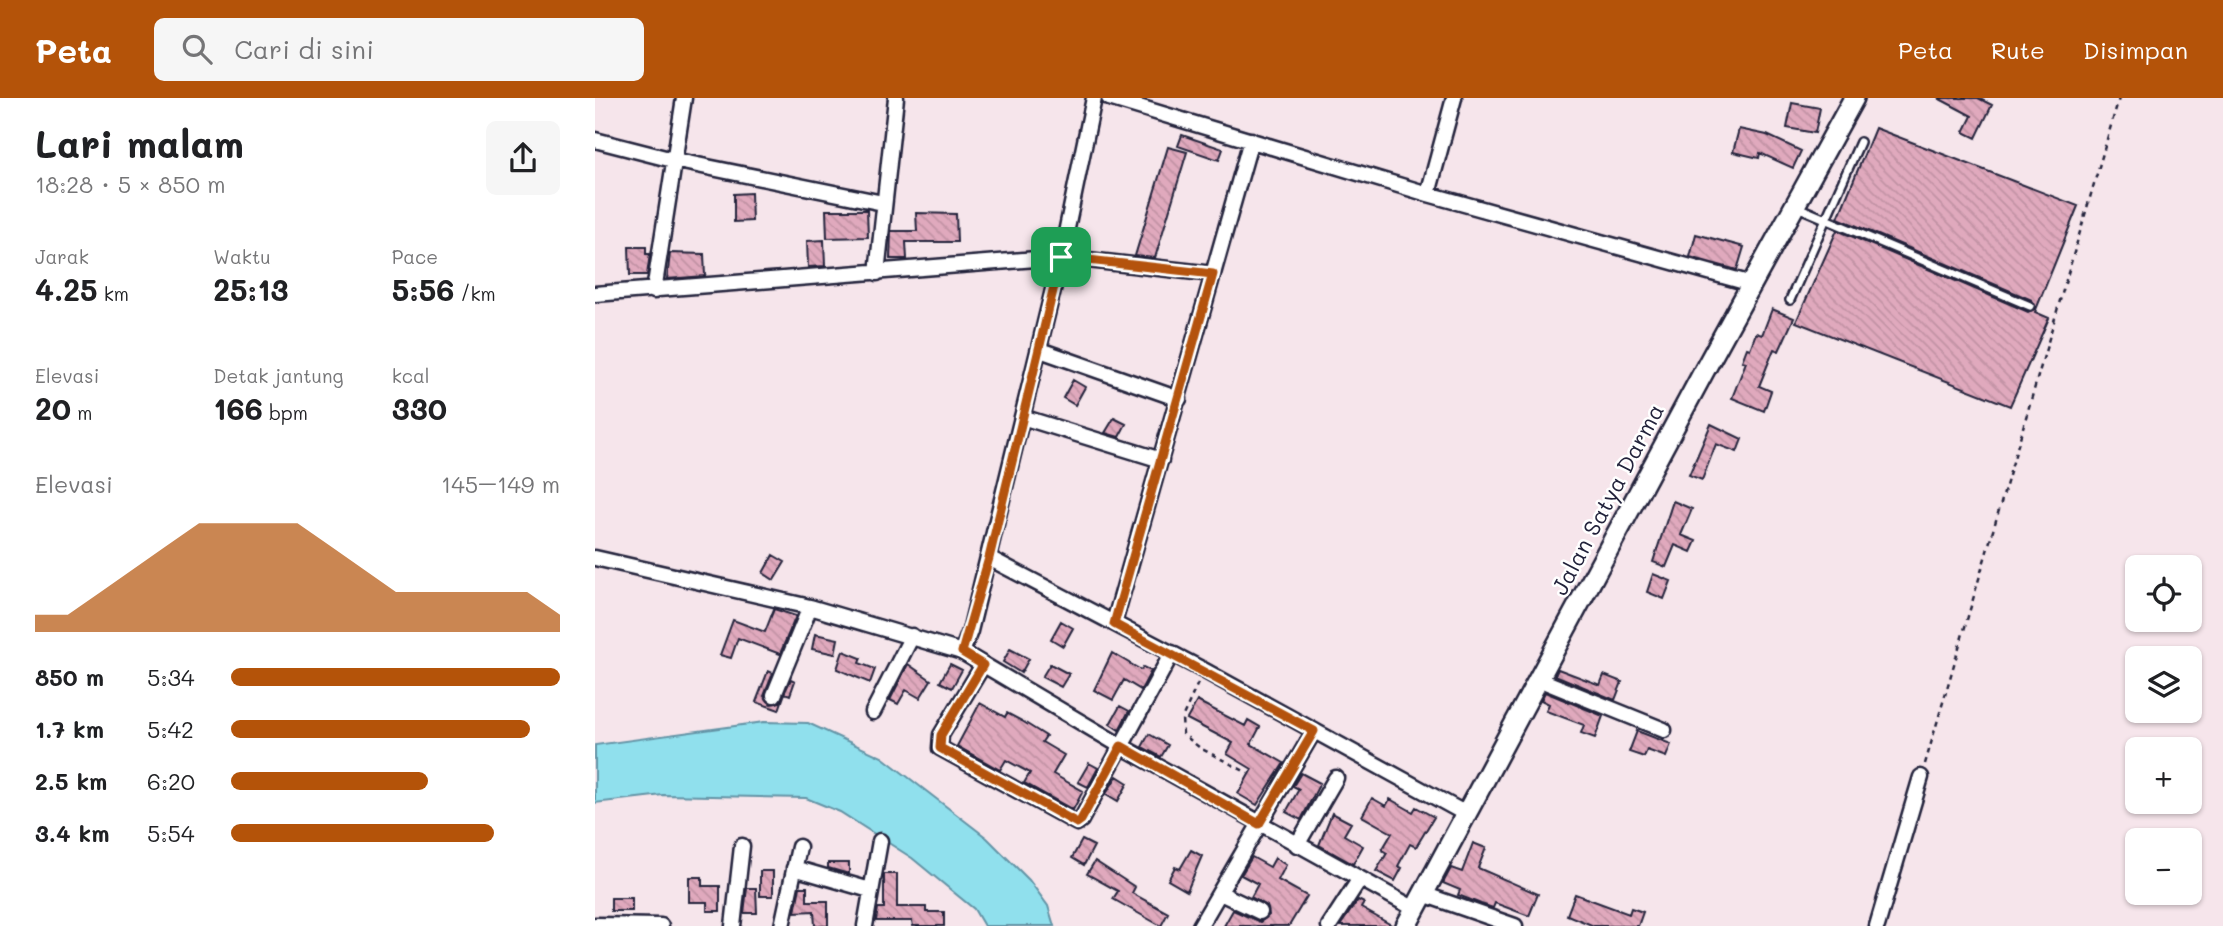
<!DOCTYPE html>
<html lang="id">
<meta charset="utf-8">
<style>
body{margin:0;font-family:Mali,sans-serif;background:#f6f6f6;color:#202124;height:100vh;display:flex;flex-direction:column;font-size:26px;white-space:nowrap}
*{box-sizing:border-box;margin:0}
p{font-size:23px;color:#757577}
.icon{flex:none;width:38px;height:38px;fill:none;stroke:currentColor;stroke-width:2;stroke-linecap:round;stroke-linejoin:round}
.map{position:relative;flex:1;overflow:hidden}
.sheet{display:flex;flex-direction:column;background:#fff;width:595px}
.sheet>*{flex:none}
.tools{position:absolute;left:1530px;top:457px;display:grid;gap:14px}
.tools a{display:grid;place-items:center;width:77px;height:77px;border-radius:10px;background:#fff;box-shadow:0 2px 5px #0004;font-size:35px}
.pin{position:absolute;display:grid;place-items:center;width:60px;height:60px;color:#fff;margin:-30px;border-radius:14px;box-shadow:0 4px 10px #0006}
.round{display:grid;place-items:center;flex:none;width:74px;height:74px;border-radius:10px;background:#f6f6f6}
.overview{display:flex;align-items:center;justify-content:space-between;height:119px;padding:0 35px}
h1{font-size:38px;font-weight:700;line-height:52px}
.metrics{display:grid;grid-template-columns:repeat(3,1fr);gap:10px;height:119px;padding:7px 35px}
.metrics div{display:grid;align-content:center}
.metrics b{font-size:30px;font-weight:700}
.metrics small{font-size:19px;font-weight:400}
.metrics p{font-size:19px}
.chart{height:196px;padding:14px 35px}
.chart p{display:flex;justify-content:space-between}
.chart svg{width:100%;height:126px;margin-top:7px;fill:#b45309;opacity:.7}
ul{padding:0 35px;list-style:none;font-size:23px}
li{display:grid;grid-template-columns:112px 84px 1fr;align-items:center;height:52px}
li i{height:18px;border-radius:9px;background:#b45309}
header{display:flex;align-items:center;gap:42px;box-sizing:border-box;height:98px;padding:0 35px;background:#b45309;color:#fff}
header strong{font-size:33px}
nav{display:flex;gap:38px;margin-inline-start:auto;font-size:24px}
.search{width:490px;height:63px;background:#f6f6f6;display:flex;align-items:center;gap:18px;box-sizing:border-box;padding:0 24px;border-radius:10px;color:#757577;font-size:26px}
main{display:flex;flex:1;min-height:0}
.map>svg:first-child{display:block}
.water{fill:#90e0ed;stroke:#6494a6;stroke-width:2}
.building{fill:url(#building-back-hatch);stroke:#22223b;stroke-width:2}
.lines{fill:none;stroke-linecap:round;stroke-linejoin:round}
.service-casing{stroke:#22223b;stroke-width:12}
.minor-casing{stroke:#22223b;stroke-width:19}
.secondary-casing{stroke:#22223b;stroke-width:24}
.path{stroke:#22223b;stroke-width:2.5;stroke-dasharray:5 5;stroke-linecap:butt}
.service{stroke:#fff;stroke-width:7}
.minor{stroke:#fff;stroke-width:14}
.secondary{stroke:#fff;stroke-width:19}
.route-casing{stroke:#fff;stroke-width:14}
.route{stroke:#b45309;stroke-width:9}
.labels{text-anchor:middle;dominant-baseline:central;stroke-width:5;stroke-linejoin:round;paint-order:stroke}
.street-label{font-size:23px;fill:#22223b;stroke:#fff}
</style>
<header>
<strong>Peta</strong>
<div class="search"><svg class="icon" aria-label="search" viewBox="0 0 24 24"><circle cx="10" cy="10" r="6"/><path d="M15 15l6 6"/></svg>Cari di sini</div>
<nav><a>Peta</a><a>Rute</a><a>Disimpan</a></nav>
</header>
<main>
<section class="sheet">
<div class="overview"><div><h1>Lari malam</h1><p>18:28 · 5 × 850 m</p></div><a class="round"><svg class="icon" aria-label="share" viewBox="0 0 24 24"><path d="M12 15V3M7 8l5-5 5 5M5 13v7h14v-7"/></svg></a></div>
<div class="metrics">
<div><p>Jarak</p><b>4.25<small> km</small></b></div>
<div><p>Waktu</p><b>25:13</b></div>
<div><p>Pace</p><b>5:56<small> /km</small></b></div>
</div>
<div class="metrics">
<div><p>Elevasi</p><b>20<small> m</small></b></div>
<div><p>Detak jantung</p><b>166<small> bpm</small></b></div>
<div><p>kcal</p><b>330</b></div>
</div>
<div class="chart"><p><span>Elevasi</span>145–149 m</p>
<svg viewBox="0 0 160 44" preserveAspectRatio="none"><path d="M0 44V38L10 38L20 30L30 22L40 14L50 6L60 6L70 6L80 6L90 14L100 22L110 30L120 30L130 30L140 30L150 30L160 38V44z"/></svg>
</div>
<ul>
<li><b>850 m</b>5:34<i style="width:100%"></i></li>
<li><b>1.7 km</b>5:42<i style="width:91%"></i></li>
<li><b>2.5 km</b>6:20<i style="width:60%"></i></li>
<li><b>3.4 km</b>5:54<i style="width:80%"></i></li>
</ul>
</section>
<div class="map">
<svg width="1628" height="828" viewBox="0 0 1628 828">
<defs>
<pattern id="building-back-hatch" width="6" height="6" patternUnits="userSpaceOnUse" patternTransform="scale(1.75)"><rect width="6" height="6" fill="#e0a9bd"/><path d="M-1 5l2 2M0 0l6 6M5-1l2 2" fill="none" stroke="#c091a3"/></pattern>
</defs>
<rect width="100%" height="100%" fill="#f6e5eb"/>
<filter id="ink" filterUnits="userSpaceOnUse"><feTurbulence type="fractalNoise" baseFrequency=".0143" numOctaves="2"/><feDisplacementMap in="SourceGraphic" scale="14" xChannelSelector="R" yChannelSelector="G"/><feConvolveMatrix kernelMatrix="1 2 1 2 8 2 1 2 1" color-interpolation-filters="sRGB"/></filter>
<g filter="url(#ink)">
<path class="water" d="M169,624L213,625L287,659L392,740L434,782L453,808L459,828H389L379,811L317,760L245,714L211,700L68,697L0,705V647Z"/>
<path class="building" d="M1343,0H1383L1397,7L1381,40L1369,34L1377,18Z
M1197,5L1225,10L1220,35L1192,30Z
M1280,30L1483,108L1440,214L1454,220L1415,308L1201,224L1242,132L1433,214L1441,210L1437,202L1243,120Z
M1144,31L1172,37L1206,53L1198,70L1165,55L1164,60L1138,54Z
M587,37L628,51L624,62L583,48Z
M573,49L592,54L560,160L540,158Z
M156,95L157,123L139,124V96Z
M231,112H272L273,139L232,140Z
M321,115L361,116L362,144H311L312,161H295L296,133H322Z
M1101,136L1149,149L1142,172L1095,159Z
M229,142L230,168L213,169L212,143Z
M34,149H51V156H55L52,177H35Z
M75,155L109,156L110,178L72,181Z
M1177,211L1199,220L1184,253L1179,251L1164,288L1176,293L1169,313L1137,300L1151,264L1147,263L1152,250L1155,251L1161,235L1167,237Z
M478,282L490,289L480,307L468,300Z
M519,320L531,326L524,339L510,335Z
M1116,326L1147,341L1142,354L1121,346L1107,382L1094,377Z
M1078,403L1097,411L1086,437L1101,443L1096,454L1080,447L1071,469L1058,464Z
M178,457L190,464L179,482L168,475Z
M1058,476L1076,483L1069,501L1052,494Z
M179,511L201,518L185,556L143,540L136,560L125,557L138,522L170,534Z
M466,523L478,530L468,548L456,541Z
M220,536L243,541L240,556L217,551Z
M415,551L434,561L426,575L408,564Z
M248,553L266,560L264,565L280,571L275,585L242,571Z
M517,555L546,572L548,569L556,573L546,592L529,582L518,602L499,592Z
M313,566L336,582L325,600L311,592L303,606L295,602Z
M355,566L367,572L357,590L345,584Z
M455,566L474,576L466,589L447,579Z
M963,571L1005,587L1009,577L1027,584L1020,602L960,577Z
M173,573L178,575L169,598L176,606L185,604L196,581L200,583L195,597L190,595L184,612L161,604Z
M950,594L1008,618L1000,640L986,635L989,627L951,613L954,606L946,602Z
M602,603L650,628L653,622L665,629L656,646L689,665L662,707L643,696L657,671L632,656L638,645L592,621Z
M385,605L410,619L412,615L427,623L451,638L447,644L469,657L458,676L488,693L478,712L429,685L435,675L411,662L405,672L362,648Z
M525,608L534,613L524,632L515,626Z
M1042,633L1076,646L1071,659L1052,652L1049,659L1034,654Z
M554,636L573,647L566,659L547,649Z
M494,665L503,670L493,689L483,684Z
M706,675L725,685L706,722L691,714L704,691L698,688Z
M522,678L533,685L523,703L511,696Z
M777,700L791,708L795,701L818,714L821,709L839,719L821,749L815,746L803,768L807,770L800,783L781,773L792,755L787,752L797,735L767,718Z
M737,715L756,725L749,737L768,748L758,766L724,747Z
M487,742L499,748L489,767L477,760Z
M878,745L891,750L883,770L943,796L934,818L900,805L898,810L886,806L863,797L865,792L848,785L856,770L867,774Z
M596,752L607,758L592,793L573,782L580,769L585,771Z
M657,759L675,769L680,760L691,767L683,782L712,798L694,828H629L638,812L665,824L674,817L672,808L656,799L663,786L646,777Z
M500,763L540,789L537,795L573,815L566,828L518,801L523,793L492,776Z
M233,765H254V776L233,770Z
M165,773H178V798H165Z
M289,776H302V809H331V814H349V828H318L317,823H281L283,810H289Z
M94,779H107V788H125V813H112V804H94Z
M205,789H212V803H233V828H220L219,813L200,814Z
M152,790H161L162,815H149Z
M980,796L1034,816L1036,810L1048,814L1043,828H999L972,817Z
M16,800H37V813H16Z
M763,802L769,805L766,810L798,828H745Z"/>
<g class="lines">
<defs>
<path id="service" d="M1200,108L1435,208
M1195,202L1265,44"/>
<path id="minor" d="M514,0L833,96L1157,186
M0,42L78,62L288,105
M833,96L859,0
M282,175L301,0
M59,193L89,0
M0,196L466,159L618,176
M445,252L584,301
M427,319L566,362
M0,460L215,509L367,554L526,648L820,811
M394,460L610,573L871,716
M519,525L656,42
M367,554L375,533L466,159L499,0
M388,567L346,637L345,650L482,725L486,722L577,555
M943,581L1069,632
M179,597L215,509
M278,614L317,538
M702,747L741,680
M199,770L275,792
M625,795L665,814
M828,796L920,828
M0,827L66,828
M138,828L147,748
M187,828L204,749
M270,828L285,743
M605,828L719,633
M734,828L764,782
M1282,828L1326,679"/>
<path id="secondary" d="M811,828L1115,262L1259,0"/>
</defs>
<use href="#service" class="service-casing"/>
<use href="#minor" class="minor-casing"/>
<use href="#secondary" class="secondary-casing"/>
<path class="path" d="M603,585L587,620L588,636L605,650L653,675
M1330,666L1524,0"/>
<use href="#service" class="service"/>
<use href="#minor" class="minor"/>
<use href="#secondary" class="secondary"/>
</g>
</g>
<g class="lines" filter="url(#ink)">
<defs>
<path id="route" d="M466,159L618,176L519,526L719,633L664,726L526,648L486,722L482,725L345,650L346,637L388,567L367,554L394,460Z"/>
</defs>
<use href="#route" class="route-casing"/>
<use href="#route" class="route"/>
</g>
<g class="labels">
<g class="street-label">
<text transform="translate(1012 401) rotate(-62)">Jalan Satya Darma</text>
</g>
</g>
</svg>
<div class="tools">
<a><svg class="icon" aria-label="locate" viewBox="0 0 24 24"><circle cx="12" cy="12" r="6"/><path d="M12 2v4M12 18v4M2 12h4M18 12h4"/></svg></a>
<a><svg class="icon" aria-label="layers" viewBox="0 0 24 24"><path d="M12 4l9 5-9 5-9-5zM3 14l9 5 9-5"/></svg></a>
<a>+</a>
<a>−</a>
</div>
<div class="pin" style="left:466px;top:159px;background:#1e9e55"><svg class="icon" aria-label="arrive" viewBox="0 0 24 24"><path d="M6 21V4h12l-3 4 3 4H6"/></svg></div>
</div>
</main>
